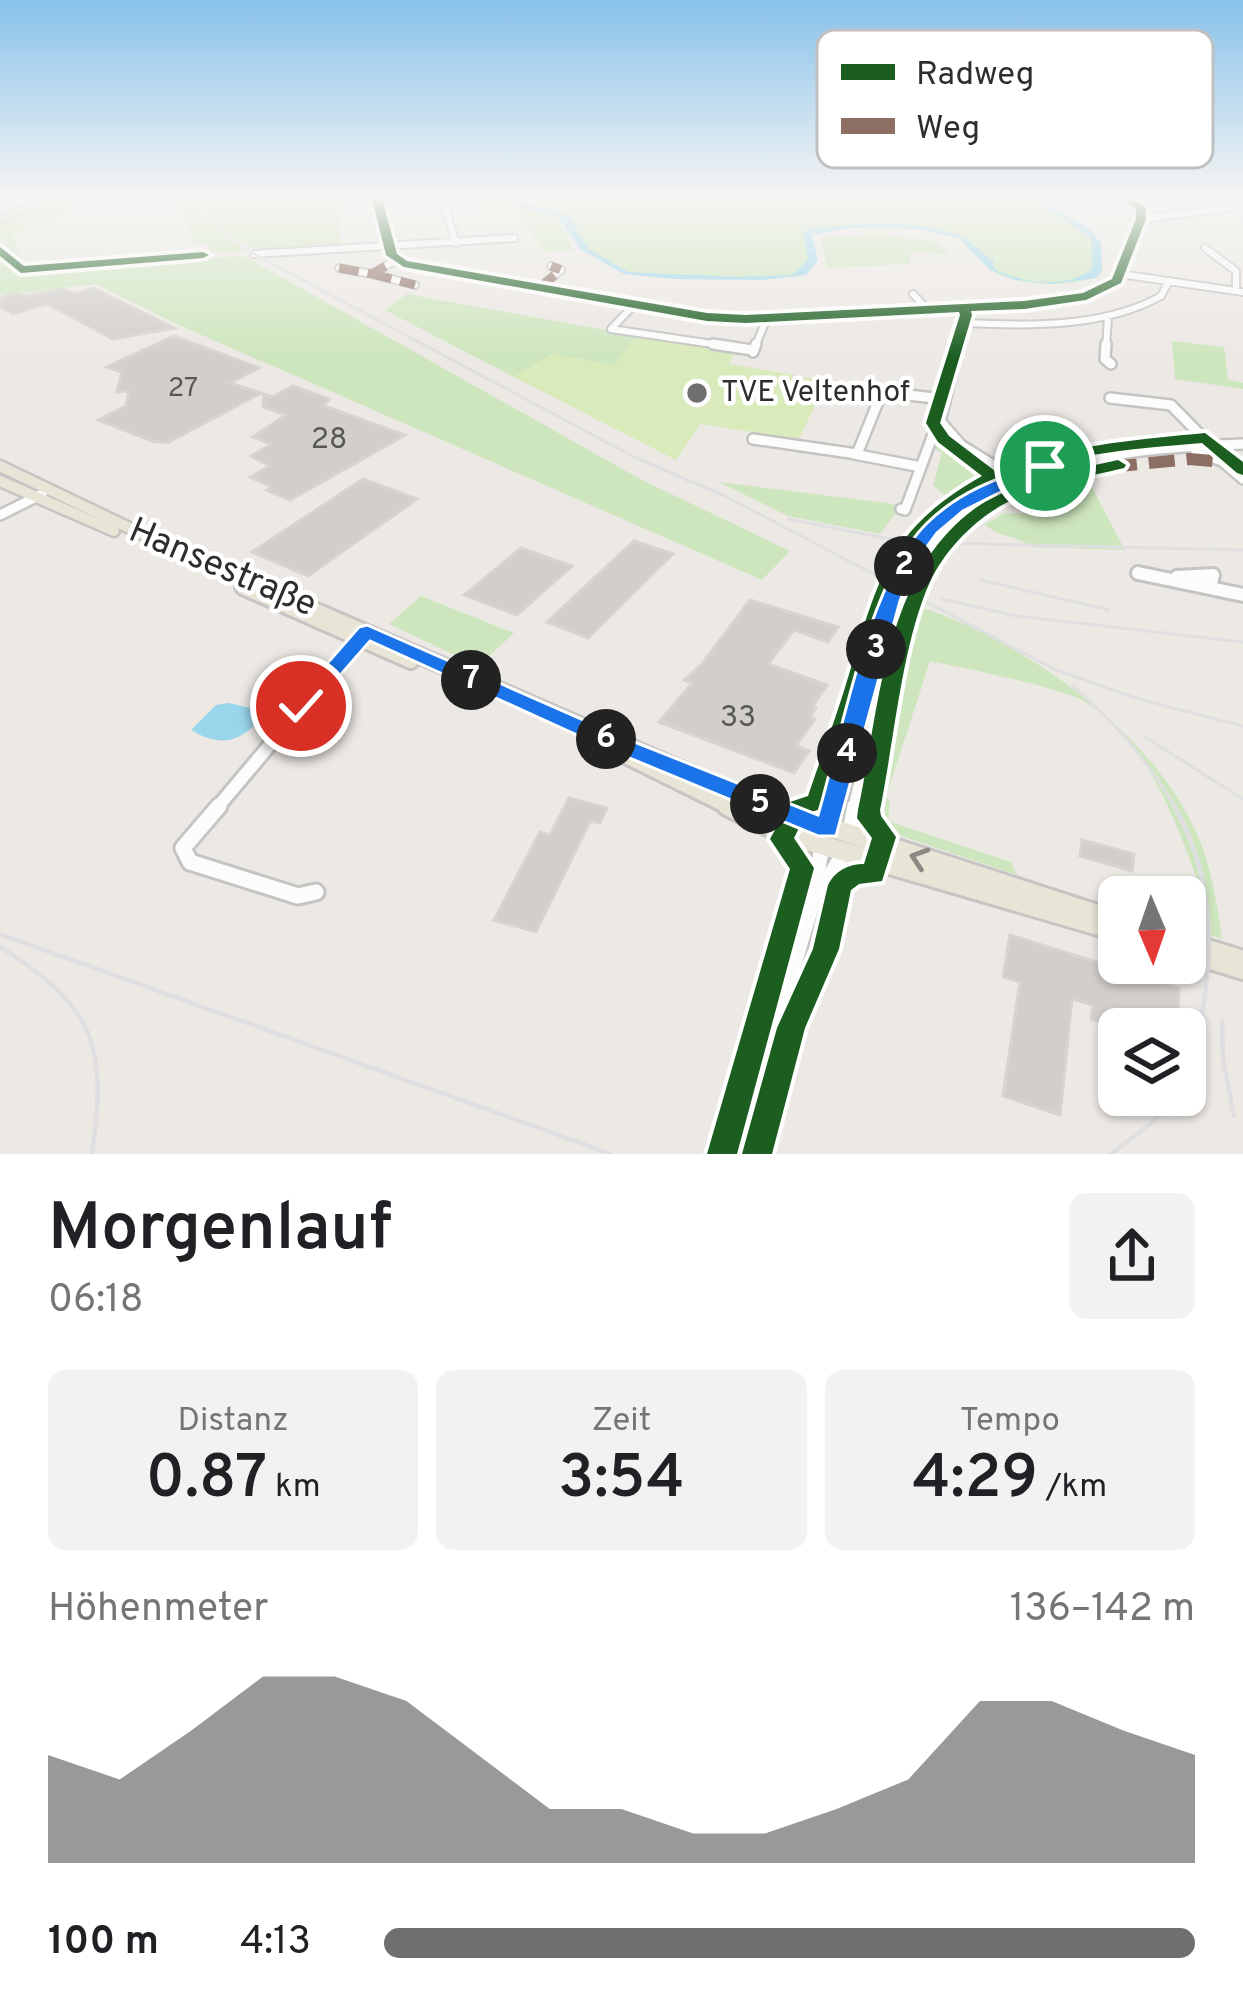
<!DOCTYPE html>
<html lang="de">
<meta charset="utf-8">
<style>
body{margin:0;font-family:Overpass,sans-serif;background:#f2f2f2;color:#202124;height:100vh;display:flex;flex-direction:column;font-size:45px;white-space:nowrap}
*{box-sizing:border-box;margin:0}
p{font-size:39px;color:#757577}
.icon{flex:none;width:66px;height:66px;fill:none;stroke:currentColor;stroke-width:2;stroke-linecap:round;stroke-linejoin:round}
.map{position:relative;height:1154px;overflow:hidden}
.side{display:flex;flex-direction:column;background:#fff;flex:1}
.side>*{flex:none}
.needle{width:78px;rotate:178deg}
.controls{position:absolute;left:1098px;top:876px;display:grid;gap:24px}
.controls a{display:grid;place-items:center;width:108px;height:108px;border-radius:18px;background:#fff;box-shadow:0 3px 9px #0004;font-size:60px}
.pin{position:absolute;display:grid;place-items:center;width:102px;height:102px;color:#fff;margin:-51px;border:6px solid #fff;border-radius:50%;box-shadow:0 3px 12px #0007}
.km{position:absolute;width:60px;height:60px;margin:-30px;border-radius:50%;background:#222;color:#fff;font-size:33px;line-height:60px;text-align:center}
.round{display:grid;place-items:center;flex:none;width:126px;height:126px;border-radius:18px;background:#f2f2f2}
.headline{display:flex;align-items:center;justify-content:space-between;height:204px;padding:0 48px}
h1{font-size:66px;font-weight:600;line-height:90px}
.figures{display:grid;grid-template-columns:repeat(3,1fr);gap:18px;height:204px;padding:12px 48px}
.figures div{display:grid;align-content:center;border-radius:18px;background:#f2f2f2;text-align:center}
.figures b{font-size:60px;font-weight:600}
.figures small{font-size:33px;font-weight:400}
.figures p{font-size:33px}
.chart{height:336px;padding:24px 48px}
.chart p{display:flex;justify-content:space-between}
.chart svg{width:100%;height:216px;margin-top:12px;fill:#706f6e;opacity:.7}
ul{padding:0 48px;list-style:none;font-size:39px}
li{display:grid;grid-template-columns:192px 144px 1fr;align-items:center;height:90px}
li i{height:30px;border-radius:15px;background:#706f6e}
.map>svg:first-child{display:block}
.green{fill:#cee6be}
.pitch{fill:#d9eabb}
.water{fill:#99d6ec}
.building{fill:#d1cecb;stroke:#d7d4d0;stroke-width:3}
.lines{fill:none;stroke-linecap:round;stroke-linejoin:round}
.minor-far3-casing{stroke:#c5c4c5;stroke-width:10}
.minor-far2-casing{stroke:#c5c4c5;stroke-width:14}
.minor-far1-casing{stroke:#c5c4c5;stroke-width:18}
.minor-casing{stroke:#c5c4c5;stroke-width:21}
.major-far2-casing{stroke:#c6c5c4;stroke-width:15}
.major-far1-casing{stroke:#c6c5c4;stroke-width:20}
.major-casing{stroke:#c6c5c4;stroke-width:24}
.highway-casing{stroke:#c6c5c4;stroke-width:6}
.minor-far3{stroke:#fcfcfb;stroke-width:6}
.minor-far2{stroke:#fcfcfb;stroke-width:9}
.minor-far1{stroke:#fcfcfb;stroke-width:12}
.minor{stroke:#fcfcfb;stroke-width:15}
.major-far2{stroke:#e8e4d6;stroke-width:10}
.major-far1{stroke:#e8e4d6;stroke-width:14}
.major{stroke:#e8e4d6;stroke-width:18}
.highway{fill:#eadfd6;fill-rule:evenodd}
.rail-far1{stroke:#dfdfe1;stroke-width:3}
.rail{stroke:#dfdfe1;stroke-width:4.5}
.minor-bridge-far1-casing{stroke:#c5c4c5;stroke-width:14;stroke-linecap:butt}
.minor-bridge-casing{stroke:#c5c4c5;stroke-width:18;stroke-linecap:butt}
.minor-bridge-far1{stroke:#fcfcfb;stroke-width:9}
.minor-bridge{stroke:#fcfcfb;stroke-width:12}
.quiet-far1{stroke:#8d6e63;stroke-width:9;stroke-dasharray:20 9;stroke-linecap:butt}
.quiet{stroke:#8d6e63;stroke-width:12;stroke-dasharray:26 12;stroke-linecap:butt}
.cycleway-casing{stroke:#fff;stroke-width:8}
.cycleway{fill:#1b5e20;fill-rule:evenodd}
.oneway{stroke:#8b8982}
.route{fill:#1a73e8;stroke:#fff;stroke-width:3}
.poi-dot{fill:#706f6e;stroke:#fff;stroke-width:4.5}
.labels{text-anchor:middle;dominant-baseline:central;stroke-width:9;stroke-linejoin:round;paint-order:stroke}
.far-number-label{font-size:27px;fill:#585857}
.far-poi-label{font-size:30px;fill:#2e2e2e;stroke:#fff;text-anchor:start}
.number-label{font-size:30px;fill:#585857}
.street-label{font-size:36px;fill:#2e2e2e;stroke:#fff}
.key{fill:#fff;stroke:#c0c0c0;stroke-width:3}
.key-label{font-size:33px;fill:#2e2e2e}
</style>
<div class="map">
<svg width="1243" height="1154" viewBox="0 0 1243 1154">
<rect width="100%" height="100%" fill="#ece8e4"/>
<path class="green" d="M66,195H88L61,207L70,209L13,236L23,268L244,256L642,480L790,551L762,580L179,325L96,284L0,295V224Z
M174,195H191L198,211L248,252L199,253L209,249L207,244H196L182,211L186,209Z
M198,195H338L342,249C280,251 229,263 198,195Z
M481,195H1084L1049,197L1044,202L1096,235L1103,272C1083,290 1016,287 994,271C981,261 976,245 960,238C921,221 849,219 810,235L817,260L794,276L769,278L632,274L583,249L565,218L557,216L574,251L544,252L519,213L487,209Z
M880,234L933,241L950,255L910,252V264L827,268L821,237Z
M407,294L638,336L613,365L552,354L514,377L385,310Z
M1172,341L1224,347L1228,380L1243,383V389L1175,379Z
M937,438L979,467L984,477L946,497L933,485L942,453L932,447Z
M1088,480L1125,550L1031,547C1016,534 997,538 985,524L1005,513L1044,514L1056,496Z
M719,482L902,505L880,534L788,516Z
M421,596L514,633L478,666L389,624Z
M917,606C1019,638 1152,731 1196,832C1211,865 1217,903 1222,939L1207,934L1211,930L1210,915C1181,837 1157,750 1084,701C1062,688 960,667 930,661L886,797L890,801L888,821L1011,862L1017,875L883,830L875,812L890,748V707Z"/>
<path class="pitch" d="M638,336L736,351L729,364L851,385L843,404L817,401L799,439L700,424L676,460L514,377L552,354L613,365Z"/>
<path class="water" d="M503,195H526L521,201L568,215L589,249L628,272L738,277L792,275L808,260L803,233L812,228C860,224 918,217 963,238C976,243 981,254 993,260L994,269C1021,283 1066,290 1092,269L1091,238L1036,201L1039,195H1051L1047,203L1087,227L1101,243L1102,270L1096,278L1054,284L1016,280L990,270L959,238L919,229L850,228L812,235L818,260L806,275L762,280L675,279L624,274L580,249L557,216L520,208Z
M229,703L268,712C244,738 226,751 191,730L216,705Z"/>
<path class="building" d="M94,288L174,328L113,339L47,304L13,314L0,307V298L16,293L24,296L64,289L74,294Z
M174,336L259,368L230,383L261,393L169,442H155L98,420L126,406L129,391L117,392L122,372L107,367Z
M293,386L329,399L324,406L405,435L290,500L267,490L272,487L250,477L270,466L251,456L271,444L253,437L286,415L263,407L264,394L272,397Z
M363,479L417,499L308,576L252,552Z
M634,541L673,554L588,638L547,622Z
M521,548L572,566L517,615L464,595Z
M750,600L838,627L828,642L794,630L768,664L827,685L813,706L816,708L810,716L815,719L796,746L809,751L794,773L659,722L692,683L684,680L702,664Z
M569,798L607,808L600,823L590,821L536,932L494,920L540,832L550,835Z
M1082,840L1134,854L1132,871L1080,856Z
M1010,935L1179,988L1177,1029H1120L1091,1019L1093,1005L1072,999L1060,1115L1003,1096L1020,982L1003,977Z"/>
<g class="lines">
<defs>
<path id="minor-far3" d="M380,195L392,255L404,264L735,319L1034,304L1086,296L1117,281L1142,211
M441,195L456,243
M1123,195L1142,211
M1141,219L1243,206
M1205,248L1236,271V291
M254,254L514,238
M339,268L372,274L396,260
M372,274L415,285
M1120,274L1243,292
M539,288L561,270L551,266
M913,294L928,310
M964,323C1028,326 1104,328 1161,296L1169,281
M611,329L733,347
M611,329L635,304
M755,347L767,318
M958,347L966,316
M1106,347L1108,317"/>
<path id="minor-far2" d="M713,344L752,350
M959,344L940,421L961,445L1014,478
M1106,344L1105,359L1111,364
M753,352L756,344
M1110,398L1171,405L1216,451L1243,470
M753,439L857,454L882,392L943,399
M1196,452L1222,461L1243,479
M854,454L921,467L932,437L946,431
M901,509L905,510L921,467
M0,515L42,494
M931,529C1025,459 1129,448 1243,444
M945,530L990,497L1063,469"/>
<path id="minor-far1" d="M1138,573L1243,595
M1177,577L1213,575L1210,588
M216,809L364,633
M833,809L890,601
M854,809L903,604"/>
<path id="minor" d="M219,806L183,848L190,862L298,896L316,892
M827,829L833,806
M849,835L855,806
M816,899L844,853
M737,1154L811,907L822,846"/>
<path id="major-far2" d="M0,466L167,546
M0,481L114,531"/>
<path id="major-far1" d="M160,543L773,809
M243,587L411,661
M622,754L733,809"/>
<path id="major" d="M727,806L784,834L1119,932
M764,806L1119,921
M1185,942L1243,960
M1185,952L1243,970"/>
<path id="highway" d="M51,195H62L0,223V217Z"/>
</defs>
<use href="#minor-far3" class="minor-far3-casing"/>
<use href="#minor-far2" class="minor-far2-casing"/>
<use href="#minor-far1" class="minor-far1-casing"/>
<use href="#minor" class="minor-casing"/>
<use href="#major-far2" class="major-far2-casing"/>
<use href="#major-far1" class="major-far1-casing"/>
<use href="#major" class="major-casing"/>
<use href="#highway" class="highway-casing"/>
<use href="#minor-far3" class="minor-far3"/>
<use href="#minor-far2" class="minor-far2"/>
<use href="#minor-far1" class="minor-far1"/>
<use href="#minor" class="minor"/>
<use href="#major-far2" class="major-far2"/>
<use href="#major-far1" class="major-far1"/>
<use href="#major" class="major"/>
<use href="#highway" class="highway"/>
<path class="rail-far1" d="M196,195L219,229L254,254L636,458L727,497L1054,669L1135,698L1243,726
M788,519L905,542L1243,550
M981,580L1109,610
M942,599L1016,616L1243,642
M1073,686C1115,723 1148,760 1176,809
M1145,737L1243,799"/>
<path class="rail" d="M1174,806C1224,892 1213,993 1185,1084
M0,934L611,1154
M0,947C94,1006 108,1044 92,1154
M1222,1021L1223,1059L1234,1116
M1111,1154L1155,1120L1177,1095"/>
<defs>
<path id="minor-bridge-far1" d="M918,546L931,529
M932,546L945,530"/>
<path id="minor-bridge" d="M890,601L906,562L920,543
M903,604L921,560L934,543"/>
</defs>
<use href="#minor-bridge-far1" class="minor-bridge-far1-casing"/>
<use href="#minor-bridge" class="minor-bridge-casing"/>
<use href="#minor-bridge-far1" class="minor-bridge-far1"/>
<use href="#minor-bridge" class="minor-bridge"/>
<path class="quiet-far1" d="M339,268L372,274L396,260
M372,274L415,285
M539,288L561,270L551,266"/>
<path class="quiet" d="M1111,467L1189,459L1224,462"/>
<defs>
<path id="cycleway" d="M371,195H381L397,254L407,261L707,313L746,315L1024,301L1083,293L1112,279L1136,219V209L1118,195H1129L1146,208V219L1121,283L1086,300L1024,309L971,311L972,315L940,423L949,436L995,471C1063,446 1133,440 1205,433L1243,462V475L1237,473L1202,443C1084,453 943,462 893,589L829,801L826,807L806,814L794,838L814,868L737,1154H707L790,869L770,839L790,802L808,796C822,754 838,713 850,671C879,576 890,528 982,476L938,442L926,423L960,315L959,312L746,323L707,321L404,267L386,255Z
M0,247L24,266L203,252L209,255L203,258L21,273L0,256Z
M1118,460L1126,465L1124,468C1079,479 1030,486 991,512C966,529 943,554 930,582C902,643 894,742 880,810L881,816L896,837L882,881L859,884L851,890L839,949L805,1028L772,1154H742L777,1028L813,949L828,885C835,871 848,864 864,864L872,838L857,818L858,810C880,707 884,572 977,507C1017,478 1071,471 1118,460Z"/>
</defs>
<use href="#cycleway" class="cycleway-casing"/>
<use href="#cycleway" class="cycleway"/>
</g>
<defs><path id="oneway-chevron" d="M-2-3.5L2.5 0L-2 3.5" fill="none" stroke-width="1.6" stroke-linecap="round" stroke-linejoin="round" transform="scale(3)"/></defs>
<use class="oneway" href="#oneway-chevron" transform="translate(919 858) rotate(-162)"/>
<linearGradient id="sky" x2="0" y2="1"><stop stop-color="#88c2ea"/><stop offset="0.55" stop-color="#f6f5f3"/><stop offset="1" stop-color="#f6f5f3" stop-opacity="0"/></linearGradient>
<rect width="1243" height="357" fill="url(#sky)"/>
<path class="route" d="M1039,463L1053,466L963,511L937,533L915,563L900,601L836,836H818L610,750L370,641L309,711L301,713L290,706L359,627L367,625L627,739L818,815C842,734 868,582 926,524C958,492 998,478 1039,463Z"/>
<circle class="poi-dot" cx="697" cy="393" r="12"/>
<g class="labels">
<g class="far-number-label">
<text x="183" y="389">27</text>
</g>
<g class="far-poi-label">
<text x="721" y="393">TVE Veltenhof</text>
</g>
<g class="number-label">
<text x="329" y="440">28</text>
<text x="738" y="718">33</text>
</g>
<g class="street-label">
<text transform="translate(222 569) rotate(23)">Hansestraße</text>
</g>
</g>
<rect x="817" y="30" width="396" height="138" rx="18" class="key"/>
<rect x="841" y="64" width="54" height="16" fill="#1b5e20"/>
<rect x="841" y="118" width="54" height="16" fill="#8d6e63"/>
<g class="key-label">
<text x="916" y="84">Radweg</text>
<text x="916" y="138">Weg</text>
</g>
</svg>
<div class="controls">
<a><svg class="needle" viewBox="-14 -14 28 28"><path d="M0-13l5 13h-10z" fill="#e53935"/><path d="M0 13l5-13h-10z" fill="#757577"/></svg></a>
<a><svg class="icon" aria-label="layers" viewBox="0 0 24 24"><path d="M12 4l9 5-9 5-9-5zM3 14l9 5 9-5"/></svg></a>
</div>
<div class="pin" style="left:1045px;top:466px;background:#1e9e55"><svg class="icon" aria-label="arrive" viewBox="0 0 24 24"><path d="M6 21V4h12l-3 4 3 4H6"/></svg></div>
<div class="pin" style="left:301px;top:706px;background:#d93025"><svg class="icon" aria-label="check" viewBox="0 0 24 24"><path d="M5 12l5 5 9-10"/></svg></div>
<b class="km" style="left:904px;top:566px">2</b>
<b class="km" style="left:876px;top:649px">3</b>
<b class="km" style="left:847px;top:753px">4</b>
<b class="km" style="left:760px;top:804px">5</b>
<b class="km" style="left:606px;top:739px">6</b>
<b class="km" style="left:471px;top:680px">7</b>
</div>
<section class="side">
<div class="headline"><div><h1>Morgenlauf</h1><p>06:18</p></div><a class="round"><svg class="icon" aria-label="share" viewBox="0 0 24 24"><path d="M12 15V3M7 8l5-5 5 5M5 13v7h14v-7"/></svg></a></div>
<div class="figures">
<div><p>Distanz</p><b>0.87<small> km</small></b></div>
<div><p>Zeit</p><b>3:54</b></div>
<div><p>Tempo</p><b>4:29<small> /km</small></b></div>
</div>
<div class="chart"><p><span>Höhenmeter</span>136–142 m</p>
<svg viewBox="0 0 160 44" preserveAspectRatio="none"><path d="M0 44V22L10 27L20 17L30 6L40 6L50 11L60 22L70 33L80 33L90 38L100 38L110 33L120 27L130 11L140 11L150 17L160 22V44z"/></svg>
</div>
<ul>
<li><b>100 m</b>4:13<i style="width:100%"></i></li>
</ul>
</section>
